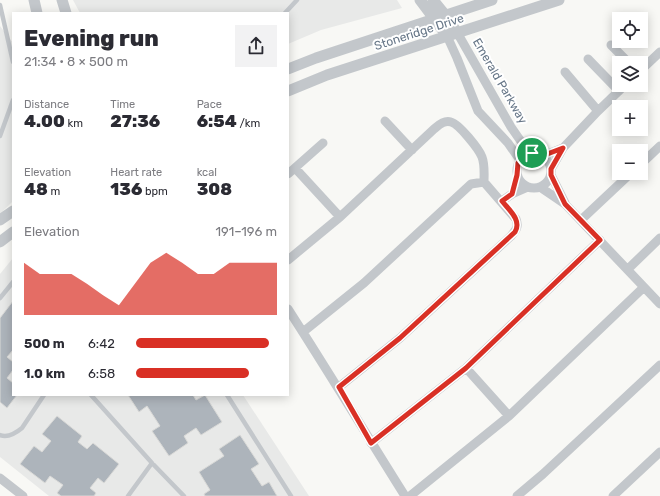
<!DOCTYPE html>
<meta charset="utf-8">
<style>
body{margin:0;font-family:Rubik,sans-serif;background:#f2f2f3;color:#2b2b33;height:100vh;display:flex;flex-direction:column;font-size:15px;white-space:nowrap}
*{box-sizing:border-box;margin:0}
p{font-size:13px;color:#7c7c81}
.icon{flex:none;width:22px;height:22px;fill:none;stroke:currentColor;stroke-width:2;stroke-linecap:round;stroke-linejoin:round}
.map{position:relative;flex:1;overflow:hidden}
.panel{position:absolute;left:12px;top:12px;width:277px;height:384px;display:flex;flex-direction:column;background:#fff;border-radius:0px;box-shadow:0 2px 10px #0003}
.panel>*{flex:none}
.buttons{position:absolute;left:612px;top:12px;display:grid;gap:8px}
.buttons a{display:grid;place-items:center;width:36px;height:36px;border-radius:0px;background:#fff;box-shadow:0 2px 10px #0003;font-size:20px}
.pin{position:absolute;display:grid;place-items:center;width:34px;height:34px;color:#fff;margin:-17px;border:2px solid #fff;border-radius:50%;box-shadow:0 1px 4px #0007}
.round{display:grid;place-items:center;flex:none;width:42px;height:42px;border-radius:0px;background:#f2f2f3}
.headline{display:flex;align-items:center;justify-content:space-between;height:68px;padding:0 12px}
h1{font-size:22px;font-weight:800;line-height:30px}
.stats{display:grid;grid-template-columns:repeat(3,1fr);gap:6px;height:68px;padding:4px 12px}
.stats div{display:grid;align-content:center}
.stats b{font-size:17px;font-weight:800}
.stats small{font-size:11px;font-weight:400}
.stats p{font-size:11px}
.chart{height:112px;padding:8px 12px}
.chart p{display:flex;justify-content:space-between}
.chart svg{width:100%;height:72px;margin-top:4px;fill:#d93025;opacity:.7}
ul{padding:0 12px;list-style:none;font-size:13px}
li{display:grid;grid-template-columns:64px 48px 1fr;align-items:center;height:30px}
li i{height:10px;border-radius:5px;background:#d93025}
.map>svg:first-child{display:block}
.built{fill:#e8e9e8}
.building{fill:#adb4bb;stroke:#d9d9d7}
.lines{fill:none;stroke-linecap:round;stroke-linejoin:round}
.service{stroke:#c3c7cb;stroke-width:4.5}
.minor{stroke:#c3c7cb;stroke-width:9}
.tertiary{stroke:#c3c7cb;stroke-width:11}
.route-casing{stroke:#fff;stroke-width:8}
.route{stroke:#d93025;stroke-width:5}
.labels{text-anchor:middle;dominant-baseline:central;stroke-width:4;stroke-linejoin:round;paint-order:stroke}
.street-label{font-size:12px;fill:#667687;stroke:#fff}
</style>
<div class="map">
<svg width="660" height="496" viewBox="0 0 660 496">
<rect width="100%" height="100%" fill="#f8f8f5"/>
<path class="built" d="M73,0H397L402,8L321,30L288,44V13H80Z
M0,26L13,43V201L0,214Z
M13,258V395H243L309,496H49L0,457V274Z"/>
<path class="building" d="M13,301V350L7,357L13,362V370L7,378L13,383V395H17L7,408L0,402V318Z
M128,395H193L196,400L205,395L222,422L201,435L196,428L184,436L188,443L169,456L152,431L160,426L147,406L139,412Z
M57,416L82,436L78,442L87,449L93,443L119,464L104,483L98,478L90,488L96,493L94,496H61L57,493L63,485L50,476L45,483L20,464L34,446L42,452L51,441L42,434Z
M240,435L259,464L251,469L262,486L269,482L277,496H205L204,494L210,490L199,472L224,456L219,449Z"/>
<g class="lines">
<path class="service" d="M0,5L13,62
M285,13L297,0
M0,136L13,100
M0,298L13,282
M91,395L152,463L184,496
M227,395L291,496
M0,435C8,438 16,433 22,428L44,395
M128,496L152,463"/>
<path class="minor" d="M458,34L511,127L520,140L532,153
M447,36L457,58L478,111L508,143L520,160
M611,45L629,63
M588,59L619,91
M641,70L660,52
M565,72L598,111
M385,121L412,150
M517 171a17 17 0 1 1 34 0a17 17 0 1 1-34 0Z
M543,156L563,148
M641,164L660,146
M295,168L340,217
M551,169L563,148L598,111L625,85
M288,174L323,143
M551,175L565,203
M540,187L565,204L660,304
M502,201L512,194L528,187
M581,220L631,173
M288,260L340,217L434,129C439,125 444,120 451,122C459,124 479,149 482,157C485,165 484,174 484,182
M628,269L660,238
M288,309C328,371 366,434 405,496
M303,332L364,283L471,184L484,182L516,219C519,227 516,230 511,236L400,338L339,387
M466,368L509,416
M371,443L466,368L600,240
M0,478L23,496
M410,496L509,416L644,287
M517,496L543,474L660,365
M613,496L660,452"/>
<path class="tertiary" d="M34,0L37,13
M62,0L66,13
M420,0L447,36
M433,0L446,16L458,34
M288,69L316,58L492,0
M288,91L327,75L559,0
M0,220L13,211
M0,242L13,232"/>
</g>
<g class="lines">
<defs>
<path id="route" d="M563,148L551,169V175L565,204L600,240L466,368L371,443L339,387L400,338L515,232C522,220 509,210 502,201L512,194L517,175L518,163L522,159L532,153L542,156Z"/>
</defs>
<use href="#route" class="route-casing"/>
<use href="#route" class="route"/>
</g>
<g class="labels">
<g class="street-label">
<text transform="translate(419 32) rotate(-18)">Stoneridge Drive</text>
<text transform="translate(500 81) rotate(60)">Emerald Parkway</text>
</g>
</g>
</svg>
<div class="buttons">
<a><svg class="icon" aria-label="locate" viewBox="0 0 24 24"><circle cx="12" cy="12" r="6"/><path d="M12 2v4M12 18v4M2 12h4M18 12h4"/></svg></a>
<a><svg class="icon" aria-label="layers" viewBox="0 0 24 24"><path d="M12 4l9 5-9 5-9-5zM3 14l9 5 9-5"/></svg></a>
<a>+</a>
<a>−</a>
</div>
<div class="pin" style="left:532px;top:153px;background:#1e9e55"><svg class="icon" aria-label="arrive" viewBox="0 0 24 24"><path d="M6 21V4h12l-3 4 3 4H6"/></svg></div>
<section class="panel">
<div class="headline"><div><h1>Evening run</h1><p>21:34 · 8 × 500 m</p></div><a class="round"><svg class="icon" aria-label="share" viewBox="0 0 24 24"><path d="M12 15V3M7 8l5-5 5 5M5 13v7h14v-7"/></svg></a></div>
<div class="stats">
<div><p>Distance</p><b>4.00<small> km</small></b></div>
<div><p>Time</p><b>27:36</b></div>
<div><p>Pace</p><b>6:54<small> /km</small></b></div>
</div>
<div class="stats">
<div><p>Elevation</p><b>48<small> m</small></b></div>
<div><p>Heart rate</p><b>136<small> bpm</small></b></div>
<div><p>kcal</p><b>308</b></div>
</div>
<div class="chart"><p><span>Elevation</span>191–196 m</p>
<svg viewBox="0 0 160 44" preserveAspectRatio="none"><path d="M0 44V12L10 19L20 19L30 19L40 25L50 32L60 38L70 25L80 12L90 6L100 12L110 19L120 19L130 12L140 12L150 12L160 12V44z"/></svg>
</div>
<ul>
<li><b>500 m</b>6:42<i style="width:94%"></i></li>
<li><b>1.0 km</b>6:58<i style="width:80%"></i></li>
</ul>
</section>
</div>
